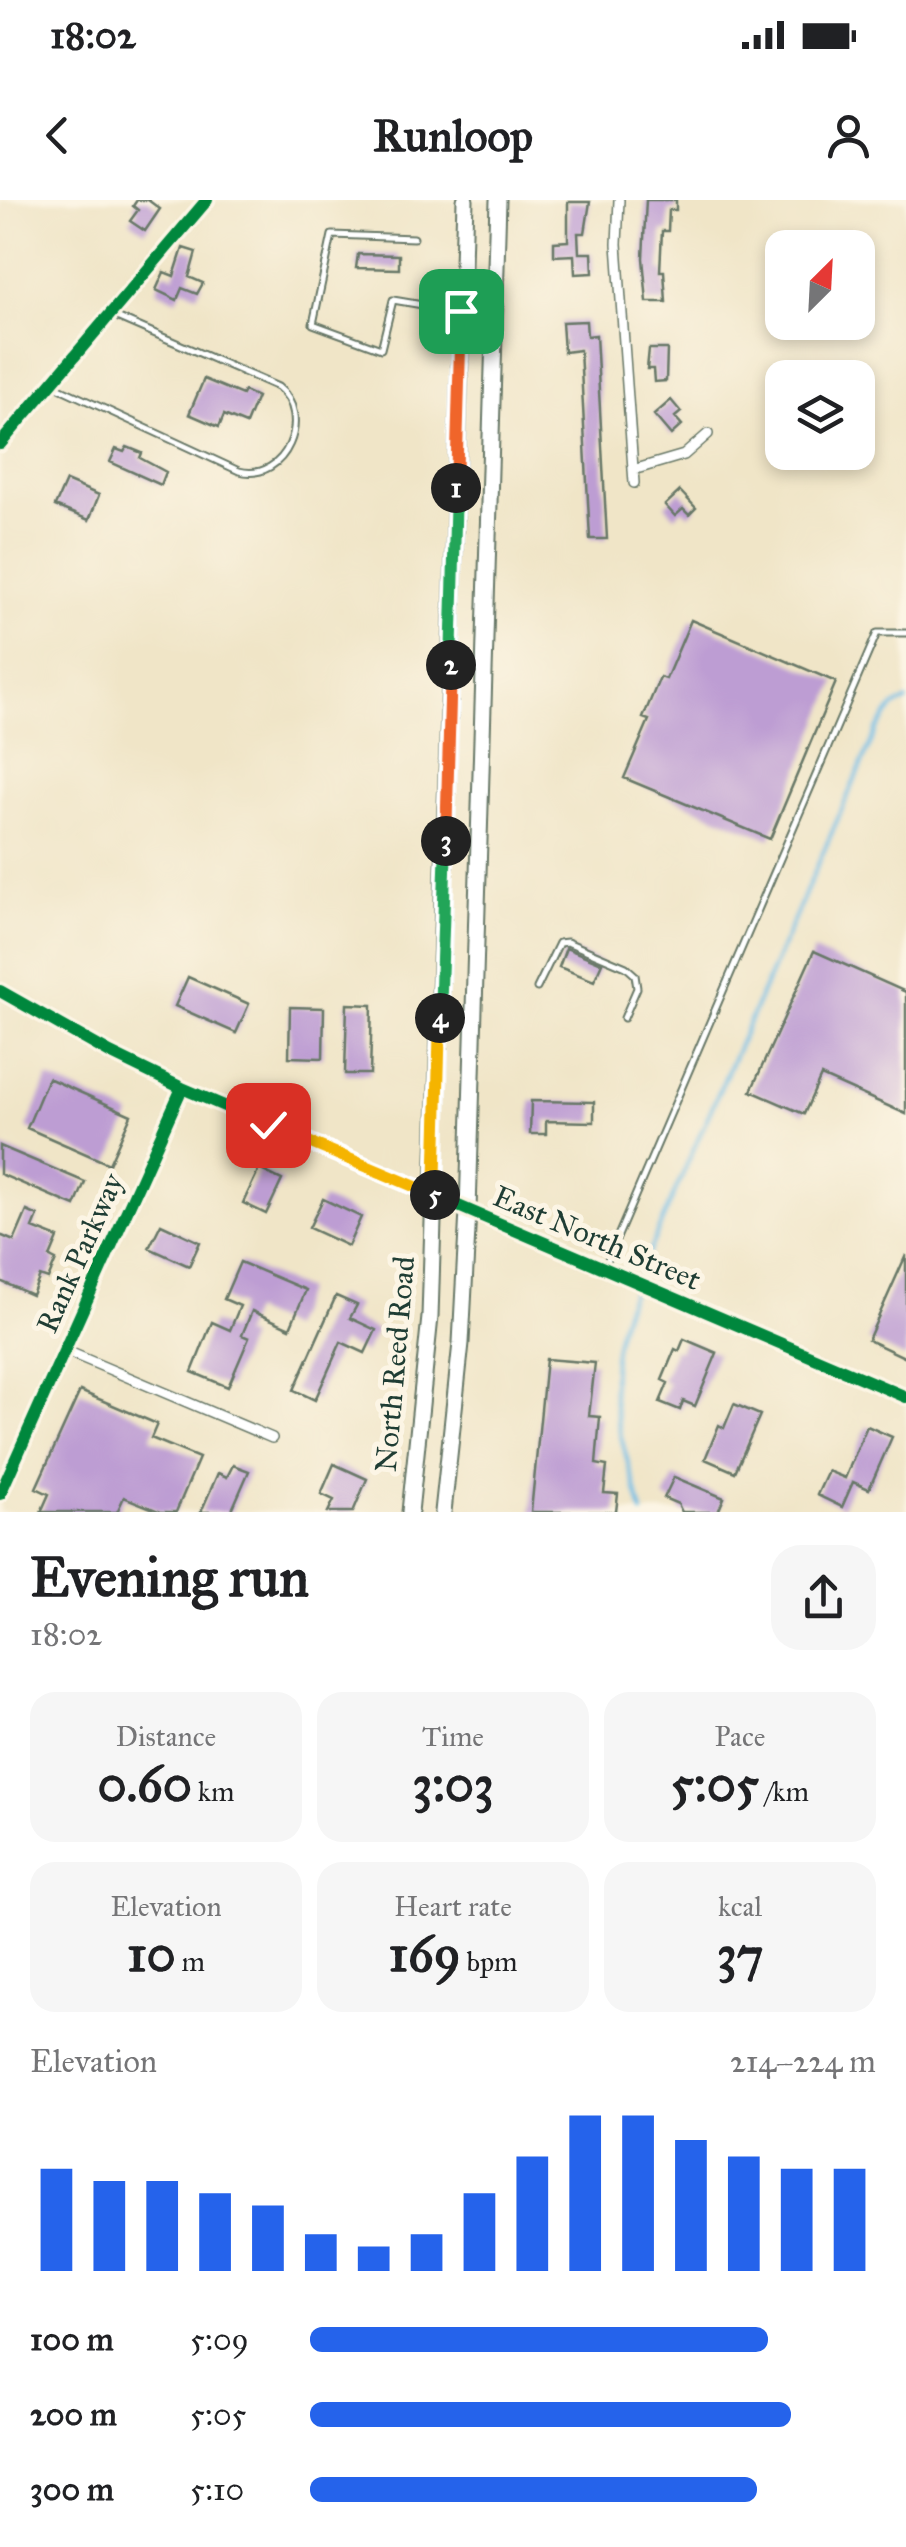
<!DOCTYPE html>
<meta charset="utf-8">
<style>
body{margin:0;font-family:"IM FELL Great Primer",serif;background:#f6f6f6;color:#202124;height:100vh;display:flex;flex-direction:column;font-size:38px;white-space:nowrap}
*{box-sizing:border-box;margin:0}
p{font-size:32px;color:#757577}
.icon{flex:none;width:55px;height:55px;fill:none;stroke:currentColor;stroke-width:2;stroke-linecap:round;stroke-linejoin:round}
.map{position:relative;height:1312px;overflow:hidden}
.panel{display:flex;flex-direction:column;background:#fff;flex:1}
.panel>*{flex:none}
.needle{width:65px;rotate:24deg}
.fabs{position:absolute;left:765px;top:30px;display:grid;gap:20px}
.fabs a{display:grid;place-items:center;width:110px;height:110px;border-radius:20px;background:#fff;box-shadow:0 5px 15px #0003;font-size:50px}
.pin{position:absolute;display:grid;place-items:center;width:85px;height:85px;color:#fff;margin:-42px;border-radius:20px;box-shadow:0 5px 15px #0006}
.km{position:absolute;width:50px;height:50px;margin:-25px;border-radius:50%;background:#222;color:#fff;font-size:28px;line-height:50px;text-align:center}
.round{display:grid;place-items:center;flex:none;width:105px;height:105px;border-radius:30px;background:#f6f6f6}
.summary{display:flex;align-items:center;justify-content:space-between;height:170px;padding:0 30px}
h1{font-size:55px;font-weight:800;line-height:75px}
.stats{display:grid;grid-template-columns:repeat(3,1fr);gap:15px;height:170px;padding:10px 30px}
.stats div{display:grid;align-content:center;border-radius:25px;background:#f6f6f6;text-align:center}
.stats b{font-size:50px;font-weight:800}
.stats small{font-size:28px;font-weight:400}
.stats p{font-size:28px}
.chart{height:280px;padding:20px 30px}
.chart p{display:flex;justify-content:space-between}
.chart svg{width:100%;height:180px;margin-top:10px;stroke:#2563eb;stroke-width:6}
ul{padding:0 30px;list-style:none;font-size:32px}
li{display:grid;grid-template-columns:160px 120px 1fr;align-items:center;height:75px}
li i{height:25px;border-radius:12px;background:#2563eb}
.status{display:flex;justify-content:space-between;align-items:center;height:70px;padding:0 50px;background:#fff;direction:ltr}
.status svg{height:28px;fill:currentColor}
header{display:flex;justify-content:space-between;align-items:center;height:130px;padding:0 30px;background:#fff;font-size:45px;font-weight:800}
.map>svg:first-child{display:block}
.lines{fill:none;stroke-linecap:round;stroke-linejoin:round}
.stream{stroke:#6bbce6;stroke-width:4}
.building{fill:#bd9dd3}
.service-casing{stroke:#687867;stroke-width:9}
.minor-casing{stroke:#687867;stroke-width:12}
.tertiary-casing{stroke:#687867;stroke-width:15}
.primary-casing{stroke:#687867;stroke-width:19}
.service{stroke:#fff;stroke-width:5}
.minor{stroke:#fff;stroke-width:9}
.tertiary{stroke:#fff;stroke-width:11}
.primary{stroke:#fff;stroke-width:15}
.cycleway-casing{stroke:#fcf5e5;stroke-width:19}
.cycleway{stroke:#00873e;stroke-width:12}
.split-1-casing{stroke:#fff;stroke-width:20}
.split-2-casing{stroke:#fff;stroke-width:20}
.split-3-casing{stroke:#fff;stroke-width:20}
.split-4-casing{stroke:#fff;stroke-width:20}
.split-5-casing{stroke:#fff;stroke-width:20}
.split-6-casing{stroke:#fff;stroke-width:20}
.split-1{stroke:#f0652b;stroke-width:12}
.split-2{stroke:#22a559;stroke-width:12}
.split-3{stroke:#f0652b;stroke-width:12}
.split-4{stroke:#22a559;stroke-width:12}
.split-5{stroke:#f5b400;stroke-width:12}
.split-6{stroke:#f5b400;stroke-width:12}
.labels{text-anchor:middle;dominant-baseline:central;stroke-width:10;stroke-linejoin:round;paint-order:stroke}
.street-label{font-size:30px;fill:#1f3d34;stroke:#fcf5e5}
</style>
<div class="status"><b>18:02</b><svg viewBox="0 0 49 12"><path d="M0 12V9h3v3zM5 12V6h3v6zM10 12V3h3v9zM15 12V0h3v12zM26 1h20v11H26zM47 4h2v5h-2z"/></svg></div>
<header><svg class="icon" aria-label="back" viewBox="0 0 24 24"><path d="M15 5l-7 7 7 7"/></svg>Runloop<svg class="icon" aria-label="person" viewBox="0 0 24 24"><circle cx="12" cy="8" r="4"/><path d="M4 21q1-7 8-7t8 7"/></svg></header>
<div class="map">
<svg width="906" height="1312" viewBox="0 0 906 1312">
<rect width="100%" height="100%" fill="#fcf5e5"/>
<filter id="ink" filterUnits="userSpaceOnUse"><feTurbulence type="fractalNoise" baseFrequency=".01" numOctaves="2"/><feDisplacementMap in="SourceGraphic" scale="20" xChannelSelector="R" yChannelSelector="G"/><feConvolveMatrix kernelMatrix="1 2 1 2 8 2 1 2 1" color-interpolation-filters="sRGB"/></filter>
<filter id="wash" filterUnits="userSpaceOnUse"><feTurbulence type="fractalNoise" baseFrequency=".0048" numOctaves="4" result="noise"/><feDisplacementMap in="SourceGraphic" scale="40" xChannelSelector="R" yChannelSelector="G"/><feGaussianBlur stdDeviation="2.25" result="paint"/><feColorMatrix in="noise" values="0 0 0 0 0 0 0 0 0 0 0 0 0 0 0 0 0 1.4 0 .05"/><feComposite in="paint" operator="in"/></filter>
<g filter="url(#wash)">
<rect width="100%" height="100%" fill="#f0e5c7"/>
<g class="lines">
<path class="stream" d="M640,1072L877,529L894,506L906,501
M632,1092C595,1178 619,1227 642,1312"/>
</g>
<g id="blocks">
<path class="building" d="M137,0H148L160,9L145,31L130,21L138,10L133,6Z
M646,0H676V10H669L668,31H662L660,71H664L666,102H647L643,58Z
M568,2H590L585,33H578L579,53H592L593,73L575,74L574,55L554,56V42L568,41Z
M183,48L196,52L189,77L203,83L197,94L182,88L177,100L156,90L164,72L174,76Z
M358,54L399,55V69L356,68Z
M586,121L587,136L596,135L607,339H590L580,150L564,152L562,122Z
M649,149H667L666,181L654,182L653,169H647Z
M204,179L242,195L244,191L257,197L246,224L224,215L219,227L189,214Z
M671,200L681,212L675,217L682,225L671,235L654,215Z
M127,247L142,253L140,258L166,272L161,285L110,262L116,249L124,252Z
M66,281L99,295L89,320L55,306Z
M680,291L696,308L689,315L683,309L675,316L665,305Z
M691,420L836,482L770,639L624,578L649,520L643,518L660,477L666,479Z
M566,748L602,763L594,781L559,767Z
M814,751L906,792V914L821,876L804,914L751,891Z
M188,777L249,804L236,833L175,806Z
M347,804L372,805L370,874H345Z
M290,807L324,808L323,858L289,857Z
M48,878L131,915L109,964L27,928Z
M531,901L594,902V922L546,921V934H530Z
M0,946L85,982L75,1006L0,974Z
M259,969L282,980L266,1014L243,1003Z
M323,999L361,1017L348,1046L309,1028Z
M27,1011L38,1016L33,1028L58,1038L50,1057L56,1060L48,1079L40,1076L32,1095L0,1081V1035L14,1041Z
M161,1024L200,1042L189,1066L149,1048Z
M906,1055V1158L868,1140Z
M240,1062L306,1090L290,1128L252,1111L242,1135L249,1138L228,1187L192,1172L212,1122L230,1130L240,1106L224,1099Z
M336,1096L357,1105L350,1118L376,1130L365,1153L341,1142L315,1200L294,1190Z
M684,1139L717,1153L695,1206L683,1201L680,1210L660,1202L668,1183L662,1180L675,1149L679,1151Z
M546,1159L595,1163L589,1216L600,1217L596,1264L607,1266L604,1293L618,1294L616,1312H531Z
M80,1191L157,1224L151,1238L199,1258L176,1312H161L124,1297L117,1312H41L49,1294L36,1288Z
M734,1204L760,1215L735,1272L705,1259L719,1225L724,1228Z
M867,1226L892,1237L869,1289L853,1282L842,1307L817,1295L828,1271L845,1278Z
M334,1264L367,1279L353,1312H328L334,1300L321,1294Z
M233,1265L249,1271L231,1312H201L218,1273L227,1277Z
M674,1277L724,1298L718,1312H682L678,1304L664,1298Z"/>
</g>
</g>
<g filter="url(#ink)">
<use href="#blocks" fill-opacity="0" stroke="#687867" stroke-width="2.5"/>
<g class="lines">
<defs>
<path id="service" d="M414,38L332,35L313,124L381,149L393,100L458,111
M53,185L239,271C286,283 314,215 278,187L112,115
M537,788L559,743L567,742L626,767L635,775L637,788L624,818
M605,1066L877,433H906"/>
<path id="minor" d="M619,0L617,44L634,283
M633,270L684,255L708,234
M64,1150L272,1238
M0,1294L182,888"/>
<path id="tertiary" d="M0,244L207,0
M0,791L110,853L182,888L906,1197"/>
<path id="primary" d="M410,1312L430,1117L465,0
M443,1312L461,1143L468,1011L498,0"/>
</defs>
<use href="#service" class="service-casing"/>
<use href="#minor" class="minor-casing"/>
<use href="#tertiary" class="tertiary-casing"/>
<use href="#primary" class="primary-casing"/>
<use href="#service" class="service"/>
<use href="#minor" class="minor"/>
<use href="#tertiary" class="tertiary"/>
<use href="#primary" class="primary"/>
<defs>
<path id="cycleway" d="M0,244L207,0
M0,791L110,853L182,888L906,1197
M0,1294L182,888"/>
</defs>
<use href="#cycleway" class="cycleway-casing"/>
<use href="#cycleway" class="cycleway"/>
</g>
</g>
<g class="lines" filter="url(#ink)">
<defs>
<path id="split-1" d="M456,288L461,111"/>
<path id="split-2" d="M451,465L456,288"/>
<path id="split-3" d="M446,641L451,465"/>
<path id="split-4" d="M440,818L446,641"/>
<path id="split-5" d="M435,995L440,818"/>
<path id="split-6" d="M268,925L435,995"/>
</defs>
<use href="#split-1" class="split-1-casing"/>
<use href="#split-2" class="split-2-casing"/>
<use href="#split-3" class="split-3-casing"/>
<use href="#split-4" class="split-4-casing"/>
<use href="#split-5" class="split-5-casing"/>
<use href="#split-6" class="split-6-casing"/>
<use href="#split-1" class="split-1"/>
<use href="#split-2" class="split-2"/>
<use href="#split-3" class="split-3"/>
<use href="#split-4" class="split-4"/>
<use href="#split-5" class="split-5"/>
<use href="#split-6" class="split-6"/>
</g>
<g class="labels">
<g class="street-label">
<text transform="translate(597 1038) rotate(23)">East North Street</text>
<text transform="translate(80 1053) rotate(-66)">Rank Parkway</text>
<text transform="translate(395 1164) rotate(-85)">North Reed Road</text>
</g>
</g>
</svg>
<div class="fabs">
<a><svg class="needle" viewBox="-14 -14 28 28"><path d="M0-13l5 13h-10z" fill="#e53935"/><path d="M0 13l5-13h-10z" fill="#757577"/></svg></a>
<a><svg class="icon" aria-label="layers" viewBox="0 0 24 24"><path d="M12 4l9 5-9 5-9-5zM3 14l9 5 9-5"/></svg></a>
</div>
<div class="pin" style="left:461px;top:111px;background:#1e9e55"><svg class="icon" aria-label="arrive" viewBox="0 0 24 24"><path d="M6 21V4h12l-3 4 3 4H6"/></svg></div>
<div class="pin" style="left:268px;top:925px;background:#d93025"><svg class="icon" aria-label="check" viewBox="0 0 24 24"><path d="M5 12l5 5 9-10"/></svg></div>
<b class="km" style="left:456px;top:288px">1</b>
<b class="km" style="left:451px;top:465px">2</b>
<b class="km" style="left:446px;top:641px">3</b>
<b class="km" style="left:440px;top:818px">4</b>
<b class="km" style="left:435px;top:995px">5</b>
</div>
<section class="panel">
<div class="summary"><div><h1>Evening run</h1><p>18:02</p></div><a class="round"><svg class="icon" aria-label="share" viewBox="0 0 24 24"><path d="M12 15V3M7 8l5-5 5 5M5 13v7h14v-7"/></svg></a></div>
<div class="stats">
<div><p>Distance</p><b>0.60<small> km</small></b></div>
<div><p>Time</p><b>3:03</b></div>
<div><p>Pace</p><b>5:05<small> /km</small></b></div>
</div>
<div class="stats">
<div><p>Elevation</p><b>10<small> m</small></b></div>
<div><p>Heart rate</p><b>169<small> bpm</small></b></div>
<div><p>kcal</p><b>37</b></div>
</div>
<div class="chart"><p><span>Elevation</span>214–224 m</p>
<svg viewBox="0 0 160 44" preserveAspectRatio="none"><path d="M5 44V19M15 44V22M25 44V22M35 44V25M45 44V28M55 44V35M65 44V38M75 44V35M85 44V25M95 44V16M105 44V6M115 44V6M125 44V12M135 44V16M145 44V19M155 44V19"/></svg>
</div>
<ul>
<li><b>100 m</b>5:09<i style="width:81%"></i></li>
<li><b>200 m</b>5:05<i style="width:85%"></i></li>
<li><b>300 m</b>5:10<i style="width:79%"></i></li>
</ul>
</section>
